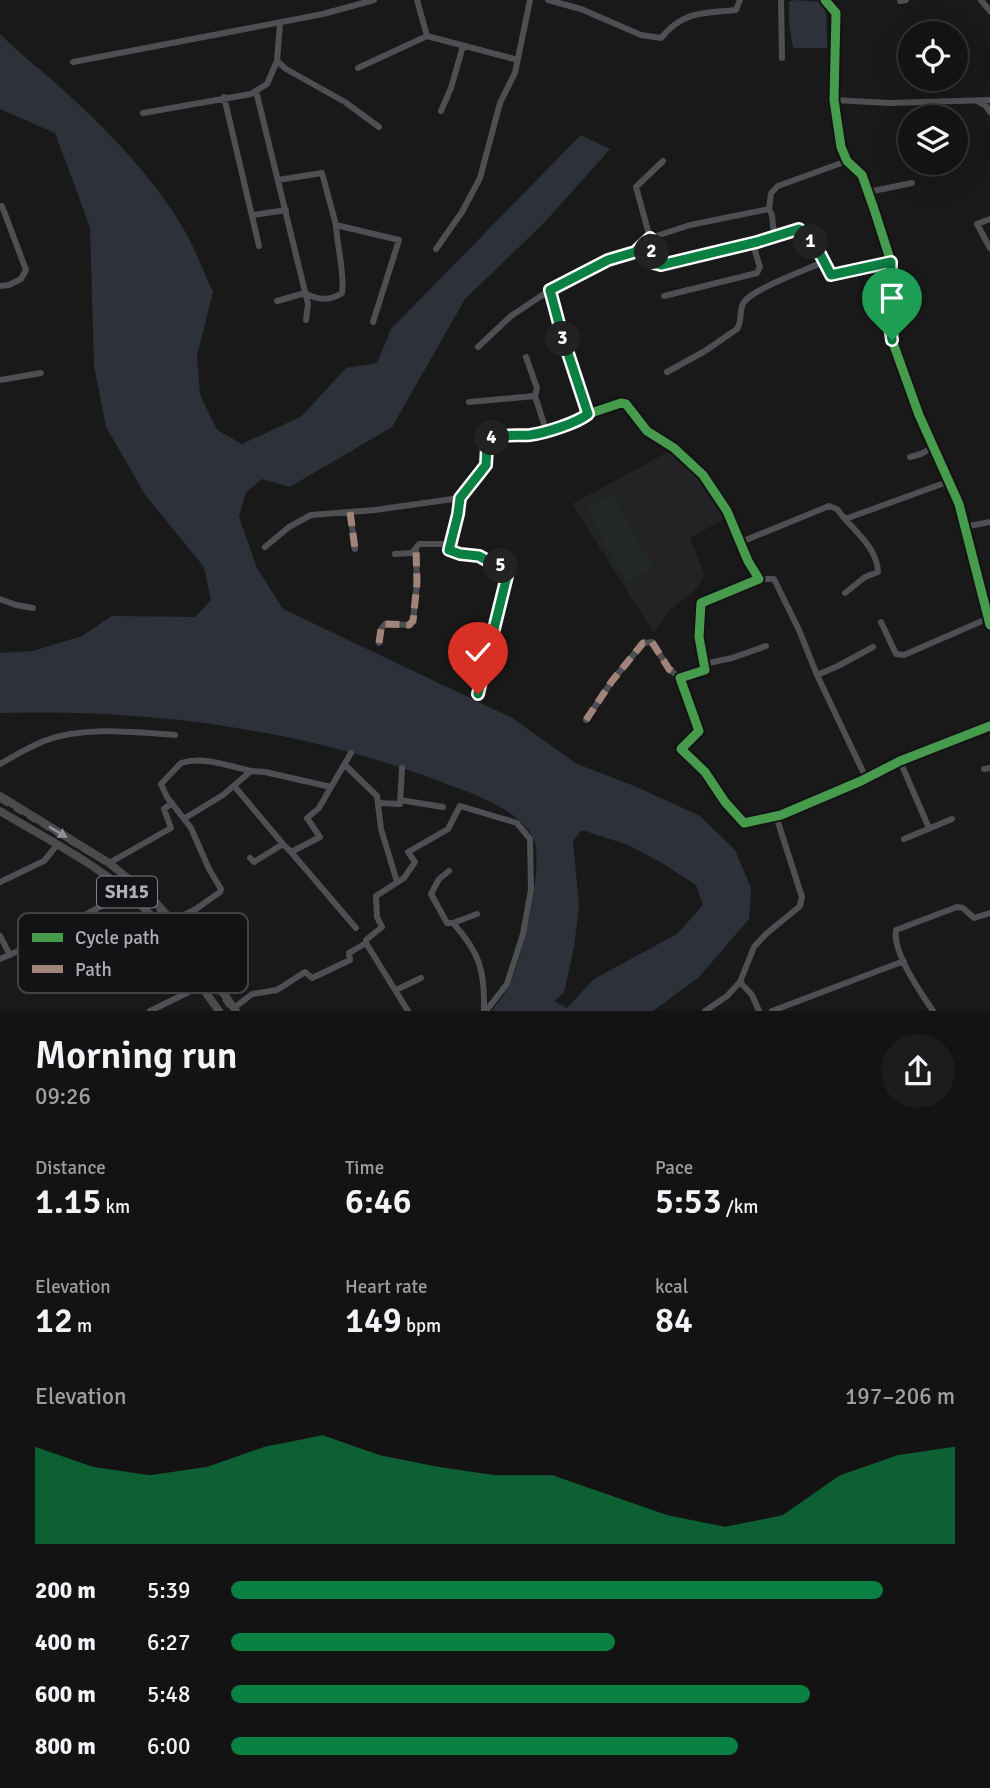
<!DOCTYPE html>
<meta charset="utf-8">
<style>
body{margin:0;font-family:Signika,sans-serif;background:#1c1c1c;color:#f1f3f6;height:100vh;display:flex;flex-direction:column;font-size:26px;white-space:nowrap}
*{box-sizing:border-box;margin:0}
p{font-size:23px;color:#9d9ea0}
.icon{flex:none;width:38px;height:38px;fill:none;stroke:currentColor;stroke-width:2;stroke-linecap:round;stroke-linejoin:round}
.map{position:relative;height:1011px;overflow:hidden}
.drawer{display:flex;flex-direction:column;background:#131313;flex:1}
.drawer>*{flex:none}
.tools{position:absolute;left:898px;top:21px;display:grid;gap:14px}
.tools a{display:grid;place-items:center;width:70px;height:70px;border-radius:50%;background:#131313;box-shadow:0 7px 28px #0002,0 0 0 2px #323233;font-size:35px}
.pin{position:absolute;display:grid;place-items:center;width:60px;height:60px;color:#fff;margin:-72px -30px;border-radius:50% 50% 50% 0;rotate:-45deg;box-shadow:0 0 7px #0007}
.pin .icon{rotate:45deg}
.km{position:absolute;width:35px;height:35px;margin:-18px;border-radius:50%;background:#222;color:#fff;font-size:19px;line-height:35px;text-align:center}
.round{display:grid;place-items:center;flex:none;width:74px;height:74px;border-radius:37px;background:#1c1c1c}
.head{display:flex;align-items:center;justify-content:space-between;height:119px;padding:0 35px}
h1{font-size:38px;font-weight:600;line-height:52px}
.figures{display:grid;grid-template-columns:repeat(3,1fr);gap:10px;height:119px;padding:7px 35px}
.figures div{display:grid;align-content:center}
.figures b{font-size:35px;font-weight:600}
.figures small{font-size:19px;font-weight:400}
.figures p{font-size:19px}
.chart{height:196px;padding:14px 35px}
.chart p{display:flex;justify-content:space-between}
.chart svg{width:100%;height:126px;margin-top:7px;fill:#0b8043;opacity:.7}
ul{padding:0 35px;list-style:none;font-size:23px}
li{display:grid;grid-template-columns:112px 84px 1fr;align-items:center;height:52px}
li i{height:18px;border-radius:9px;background:#0b8043}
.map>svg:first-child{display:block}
.built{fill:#232325}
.green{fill:#222823}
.water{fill:#2d323a;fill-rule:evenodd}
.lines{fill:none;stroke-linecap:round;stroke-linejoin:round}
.minor{stroke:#4e4f52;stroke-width:6}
.major{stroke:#4b4b4e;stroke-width:8}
.rail{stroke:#4e4f52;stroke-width:2;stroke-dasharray:9 7;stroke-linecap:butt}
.quiet{stroke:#a18479;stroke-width:7;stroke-dasharray:14 7;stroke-linecap:butt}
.cycleway-casing{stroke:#131315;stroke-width:13}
.cycleway{stroke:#469c4c;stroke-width:9}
.oneway{fill:#8f9099}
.route-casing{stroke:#fff;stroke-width:14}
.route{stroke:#0b8043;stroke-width:9}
.labels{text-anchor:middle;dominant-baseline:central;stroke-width:7;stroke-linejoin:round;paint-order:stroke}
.shield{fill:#131315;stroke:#7e8088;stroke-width:2}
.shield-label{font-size:19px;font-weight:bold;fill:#acaeb9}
.key{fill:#131315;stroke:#414246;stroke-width:2}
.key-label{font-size:19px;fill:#acaeb9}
</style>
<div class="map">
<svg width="990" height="1011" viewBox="0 0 990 1011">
<rect width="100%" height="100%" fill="#191919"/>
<path class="built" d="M668,452L699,473L726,518L690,538L705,575L694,591L669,611L654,633L572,504Z"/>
<path class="green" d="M612,494L653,568L627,583L586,508Z"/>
<path class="water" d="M794,0L820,2L826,7L827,48H793L789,23V2Z
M0,34C19,53 40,69 60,87C102,125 144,167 175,215C191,238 201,266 213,292L197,356L200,395L217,430L242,444L302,416L346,368L377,363L391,329L581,135L610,149L544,223L465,299L392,427L290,487L262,479L246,492L239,517L257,568L283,609L512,718L577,764L637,787L700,816L735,850L751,888L749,919L699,977L653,1011H492C497,1003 505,994 510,985C522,959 544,866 534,840C523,811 474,794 447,784C303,729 154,709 0,713V653L32,651L82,636L112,616L195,617L211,600L204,567L146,496L106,427L94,365L90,227L55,133L0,109ZM582,830L628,845L662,863L696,885L703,905L677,934L594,979L567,1008L554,1001L564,993L574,947L579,906L573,841Z"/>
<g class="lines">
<path class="minor" d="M417,0L427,36
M548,0L581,9L641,35L661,38C683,11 703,13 736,10L740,0
M781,0L782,58
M825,0L836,13L834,100L841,147L847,161L862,175L874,209L891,262L889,319L892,340L919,415L959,504L990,625
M981,0L990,11
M900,1L906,0
M277,61L286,69L345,102L379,127
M73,62L323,14L374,0
M358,68L427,36L518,60
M256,91L308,304L306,320
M224,97L259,246
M834,100L889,103L990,100
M977,101L986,106L990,112
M931,102L935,117
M441,111L451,88L463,46
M143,113L251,94L267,84L277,61L280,23
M663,161L636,187L650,238L654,263L657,265L757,242L799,229L808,240L816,246L831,275L891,262
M278,180L322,173L336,225L399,240L373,322
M868,192L912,183
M0,206H2L26,270L21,279L9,285L0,286
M769,209L772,215L774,236
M253,215L286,210
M990,248L977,224L990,219
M436,249L462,212L480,178L500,103L515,73L530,0
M550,290L562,335L588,414L621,403L626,404L647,431L674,448L703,475L727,511L748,561L759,579L701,603L699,637L705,670L680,678L699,731L681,749L705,772L725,802L744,823L781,815L861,781L900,761L990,726
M664,296L757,273L760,267L755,251L757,242
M277,301L305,293C317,300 330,301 342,293C345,274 337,246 336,225
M478,347L511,316L550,290L608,259L635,252L650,238L690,225L769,209L771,193L778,186L847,161
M526,357L537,388L535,396
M667,372L705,351L737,329C743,320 738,311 744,302C753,289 806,270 823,262
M0,380L41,373
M469,402L535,396L546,430L570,423L588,414
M910,457L921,454L933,447
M350,512L355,549
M844,518C858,534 877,549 878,572L865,577L845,593
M964,527L990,522
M741,542L829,506L837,509L844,518H848L950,481
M449,544L452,553L479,556L508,572L478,694
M265,547L289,527L311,515L375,510L460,498L486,465L487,447L491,438C508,432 528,437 546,430
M395,554L412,553L419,544H449L456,525L460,498
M759,579H774L799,630L817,675L838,666L873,647
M0,599L16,605L33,608
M881,622L896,654L904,655L989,618
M379,643L381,629L385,624L409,625L413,621L417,583L416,549
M704,664L732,658L766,646
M817,675L866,778
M586,720L612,681L643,643L652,642L669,669L680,678
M900,761L929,828
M0,764C14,756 29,747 44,741C83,726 134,732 175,735
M345,765L377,796L381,829L397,882
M984,769L990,768
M251,771L265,772L331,787L351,753
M235,787L283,844
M400,800L443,807
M378,803L400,804L402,768
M904,839L952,819
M291,852L356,928
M250,858L254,862L283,844L291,852L320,837L307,818L319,808L331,787
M109,863L171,828L164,809L172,803
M449,871L439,879L431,894L447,923H453
M0,882L44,861L57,845
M477,914L453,923C480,953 485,971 484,1011
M172,921L196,909L220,892L221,889L209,869L191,828L167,797L161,784L181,763C204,756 228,766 251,771L223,795L185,818
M0,936L10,955
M366,943L408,1011
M0,959L25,948L127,892
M740,982L752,995L759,1011
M396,990L421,978
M234,1008L252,994L277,990L305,972L312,978L350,960L349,953L366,943V940L382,927L377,917L376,896L404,878L415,862L408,852L448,829L460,806L517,823L530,839L531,890L523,934L507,984L486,1011
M150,1011L201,986
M705,1011L727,996L740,982L754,947L766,934L800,906L802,897L776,816
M772,1011L904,961
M933,1011C921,993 892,952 896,930L957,907L963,908L974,918L990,913"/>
<path class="major" d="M0,796L109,863L150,896L172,921L236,1011
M0,811C48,840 103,866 143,907C173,937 193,977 219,1011"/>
<path class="rail" d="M0,801L107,865L133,884L151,901L231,1011"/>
<path class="quiet" d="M350,512L355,549
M449,544L452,553L479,556L508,572L478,694
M379,643L381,629L385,624L409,625L413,621L417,583L416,549
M586,720L612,681L643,643L652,642L669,669L680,678"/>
<defs>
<path id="cycleway" d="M825,0L836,13L834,100L841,147L847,161L862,175L874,209L891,262L889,319L892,340L919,415L959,504L990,625
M550,290L562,335L588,414L621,403L626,404L647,431L674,448L703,475L727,511L748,561L759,579L701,603L699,637L705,670L680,678L699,731L681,749L705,772L725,802L744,823L781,815L861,781L900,761L990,726"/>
</defs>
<use href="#cycleway" class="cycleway-casing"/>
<use href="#cycleway" class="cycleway"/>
</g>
<defs><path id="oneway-solid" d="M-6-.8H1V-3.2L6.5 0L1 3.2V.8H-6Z" transform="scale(1.75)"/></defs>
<use class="oneway" href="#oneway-solid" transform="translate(58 832) rotate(31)"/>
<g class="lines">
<defs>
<path id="route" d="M478,694L508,572L479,556L460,554L449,550L458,514L460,498L486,465L487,447L491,438C503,434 517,436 530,435C545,433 577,423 588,414L562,335L550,290L608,260L635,252L650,238L654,263L661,265L757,242L799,229L808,240L816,246L831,275L891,262L889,318L892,340"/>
</defs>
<use href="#route" class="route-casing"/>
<use href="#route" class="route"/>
</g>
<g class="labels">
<rect class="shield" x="97" y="876.5" width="60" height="31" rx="5"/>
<g class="shield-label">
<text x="127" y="892">SH15</text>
</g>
</g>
<rect x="18" y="913" width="230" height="80" rx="10" class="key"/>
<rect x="32" y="933" width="31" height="9" fill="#469c4c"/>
<rect x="32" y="965" width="31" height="8" fill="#a18479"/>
<g class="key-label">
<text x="75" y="944">Cycle path</text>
<text x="75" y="976">Path</text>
</g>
</svg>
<div class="tools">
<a><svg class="icon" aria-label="locate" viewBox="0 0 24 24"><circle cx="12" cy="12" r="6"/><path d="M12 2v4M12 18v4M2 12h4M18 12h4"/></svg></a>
<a><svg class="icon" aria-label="layers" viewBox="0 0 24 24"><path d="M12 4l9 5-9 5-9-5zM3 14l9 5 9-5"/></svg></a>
</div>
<div class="pin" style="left:892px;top:340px;background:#1e9e55"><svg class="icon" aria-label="arrive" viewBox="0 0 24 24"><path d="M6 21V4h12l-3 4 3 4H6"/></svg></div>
<div class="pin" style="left:478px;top:694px;background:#d93025"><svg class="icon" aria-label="check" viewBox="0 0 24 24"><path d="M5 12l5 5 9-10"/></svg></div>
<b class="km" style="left:811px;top:242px">1</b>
<b class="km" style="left:652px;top:252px">2</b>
<b class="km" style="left:563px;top:339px">3</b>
<b class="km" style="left:492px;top:438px">4</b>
<b class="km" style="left:501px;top:566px">5</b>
</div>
<section class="drawer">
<div class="head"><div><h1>Morning run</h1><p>09:26</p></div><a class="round"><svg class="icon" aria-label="share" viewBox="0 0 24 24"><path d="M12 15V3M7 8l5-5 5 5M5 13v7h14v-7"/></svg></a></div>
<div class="figures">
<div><p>Distance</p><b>1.15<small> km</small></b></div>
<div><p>Time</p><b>6:46</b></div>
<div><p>Pace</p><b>5:53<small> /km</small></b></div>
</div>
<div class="figures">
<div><p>Elevation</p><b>12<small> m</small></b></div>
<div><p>Heart rate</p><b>149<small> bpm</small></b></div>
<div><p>kcal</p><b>84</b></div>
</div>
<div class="chart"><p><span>Elevation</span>197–206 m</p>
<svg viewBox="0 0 160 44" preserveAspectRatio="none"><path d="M0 44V10L10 17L20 20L30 17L40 10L50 6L60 13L70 17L80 20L90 20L100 27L110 34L120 38L130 34L140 20L150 13L160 10V44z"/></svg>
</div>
<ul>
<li><b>200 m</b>5:39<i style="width:90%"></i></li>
<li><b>400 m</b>6:27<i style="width:53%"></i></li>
<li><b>600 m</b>5:48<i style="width:80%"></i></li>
<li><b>800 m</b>6:00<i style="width:70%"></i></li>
</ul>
</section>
